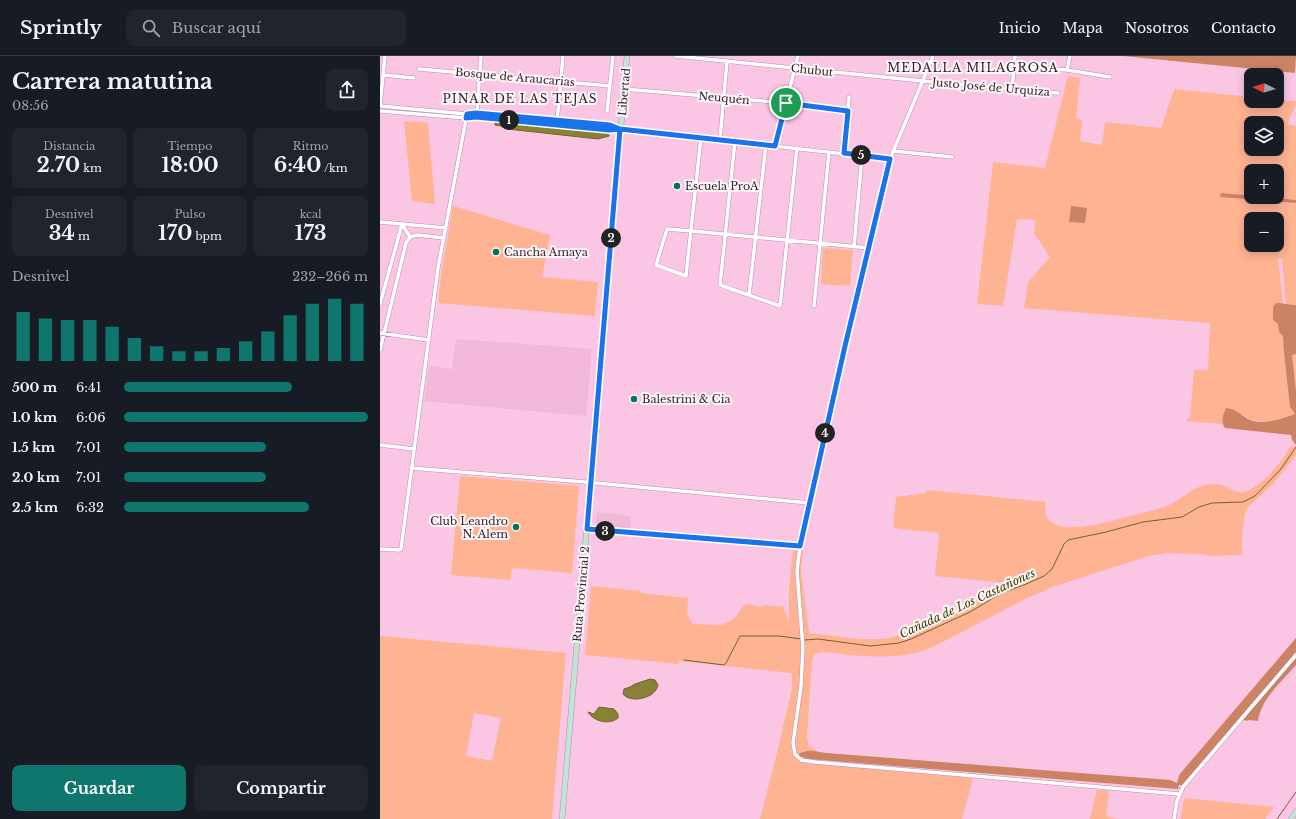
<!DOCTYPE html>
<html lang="es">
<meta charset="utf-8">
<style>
body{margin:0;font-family:"Libre Baskerville",serif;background:#20242c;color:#f1f3f6;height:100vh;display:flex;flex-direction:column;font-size:15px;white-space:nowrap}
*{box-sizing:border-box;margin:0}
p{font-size:13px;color:#9ea1a6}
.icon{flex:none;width:22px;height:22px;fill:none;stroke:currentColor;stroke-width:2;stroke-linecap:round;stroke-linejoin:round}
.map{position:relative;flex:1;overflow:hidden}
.panel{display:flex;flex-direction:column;background:#171b24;width:380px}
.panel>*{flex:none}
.needle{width:26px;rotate:275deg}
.tools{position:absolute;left:864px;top:12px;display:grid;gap:8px}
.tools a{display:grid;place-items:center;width:40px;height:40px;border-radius:8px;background:#171b24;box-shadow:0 2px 10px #0003;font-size:20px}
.pin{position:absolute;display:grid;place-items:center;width:34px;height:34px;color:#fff;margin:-17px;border:2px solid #fff;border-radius:50%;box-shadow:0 1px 4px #0007}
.km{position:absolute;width:20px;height:20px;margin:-10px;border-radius:50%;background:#222;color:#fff;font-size:11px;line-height:20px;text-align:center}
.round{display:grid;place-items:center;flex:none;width:42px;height:42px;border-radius:8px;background:#20242c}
.overview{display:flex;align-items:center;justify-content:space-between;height:68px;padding:0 12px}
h1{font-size:22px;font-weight:800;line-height:30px}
.stats{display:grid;grid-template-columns:repeat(3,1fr);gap:6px;height:68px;padding:4px 12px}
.stats div{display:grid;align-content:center;border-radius:8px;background:#20242c;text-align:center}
.stats b{font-size:20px;font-weight:800}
.stats small{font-size:11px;font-weight:400}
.stats p{font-size:11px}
.chart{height:112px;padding:8px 12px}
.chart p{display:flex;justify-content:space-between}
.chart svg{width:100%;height:72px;margin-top:4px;stroke:#0f766e;stroke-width:6}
.cta{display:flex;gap:8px;margin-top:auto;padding:8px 12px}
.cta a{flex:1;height:46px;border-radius:8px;background:#0f766e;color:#fff;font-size:16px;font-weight:800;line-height:46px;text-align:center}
.cta a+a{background:#20242c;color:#f1f3f6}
ul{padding:0 12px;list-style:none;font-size:13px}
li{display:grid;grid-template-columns:64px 48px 1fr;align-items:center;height:30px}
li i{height:10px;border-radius:5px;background:#0f766e}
header{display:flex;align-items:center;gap:24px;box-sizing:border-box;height:56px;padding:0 20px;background:#171b24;border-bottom:1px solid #363941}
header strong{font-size:19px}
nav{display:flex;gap:22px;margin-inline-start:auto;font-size:14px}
.search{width:280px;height:36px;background:#20242c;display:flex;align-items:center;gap:10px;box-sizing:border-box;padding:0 14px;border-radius:8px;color:#9ea1a6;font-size:15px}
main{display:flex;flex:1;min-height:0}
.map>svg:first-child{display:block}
.built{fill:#f1b8d8}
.green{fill:#feb393;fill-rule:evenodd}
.forest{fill:#cb8364}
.water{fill:#898133;stroke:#706431}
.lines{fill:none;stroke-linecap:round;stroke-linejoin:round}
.stream{stroke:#706431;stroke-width:1}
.minor-casing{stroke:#be8eaa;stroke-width:4.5}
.secondary-casing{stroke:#be8eaa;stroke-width:6}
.minor{stroke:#fff;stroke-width:3.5}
.secondary{stroke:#c0e3d6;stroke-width:5}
.route-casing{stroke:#fff;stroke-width:8}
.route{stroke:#1a73e8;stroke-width:5}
.poi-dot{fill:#007753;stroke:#fdf7fa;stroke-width:1.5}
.labels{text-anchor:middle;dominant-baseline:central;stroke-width:4;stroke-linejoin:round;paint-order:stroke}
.street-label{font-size:11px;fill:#35222d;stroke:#fdf7fa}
.poi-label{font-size:11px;fill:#35222d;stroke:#fdf7fa;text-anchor:start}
.neighbourhood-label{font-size:12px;letter-spacing:1px;fill:#35222d;stroke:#fdf7fa}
.water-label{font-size:12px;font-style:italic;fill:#453f00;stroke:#fdf7fa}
</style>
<header>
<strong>Sprintly</strong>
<div class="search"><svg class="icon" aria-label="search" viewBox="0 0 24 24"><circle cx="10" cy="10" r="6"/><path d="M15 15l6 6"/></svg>Buscar aquí</div>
<nav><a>Inicio</a><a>Mapa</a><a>Nosotros</a><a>Contacto</a></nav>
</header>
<main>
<section class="panel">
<div class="overview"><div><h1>Carrera matutina</h1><p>08:56</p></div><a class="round"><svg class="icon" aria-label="share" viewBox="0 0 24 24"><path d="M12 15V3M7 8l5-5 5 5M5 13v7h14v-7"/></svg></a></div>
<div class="stats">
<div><p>Distancia</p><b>2.70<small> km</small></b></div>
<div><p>Tiempo</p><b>18:00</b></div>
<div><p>Ritmo</p><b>6:40<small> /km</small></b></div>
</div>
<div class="stats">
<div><p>Desnivel</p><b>34<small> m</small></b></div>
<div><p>Pulso</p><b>170<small> bpm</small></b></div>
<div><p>kcal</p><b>173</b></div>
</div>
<div class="chart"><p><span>Desnivel</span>232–266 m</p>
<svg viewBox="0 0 160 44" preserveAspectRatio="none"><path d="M5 44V14M15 44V18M25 44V19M35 44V19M45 44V23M55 44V30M65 44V35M75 44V38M85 44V38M95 44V36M105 44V32M115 44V26M125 44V16M135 44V9M145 44V6M155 44V9"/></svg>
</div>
<ul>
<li><b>500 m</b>6:41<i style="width:69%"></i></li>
<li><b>1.0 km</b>6:06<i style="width:100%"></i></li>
<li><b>1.5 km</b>7:01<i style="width:58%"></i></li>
<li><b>2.0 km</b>7:01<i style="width:58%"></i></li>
<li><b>2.5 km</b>6:32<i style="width:76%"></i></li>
</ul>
<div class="cta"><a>Guardar</a><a>Compartir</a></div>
</section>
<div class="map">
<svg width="916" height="763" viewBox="0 0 916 763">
<rect width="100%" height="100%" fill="#fac6e4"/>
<path class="built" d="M76,283L212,293L206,360L44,345L49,310L72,313Z
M217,456L251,460L250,474L235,473V470L216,468Z"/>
<path class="green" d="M688,20L700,22L696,62L702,64L700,85L722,89L725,66L781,72L794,33L871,41V45H897V44L916,45C916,54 910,58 908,68L916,70V144L880,141H897V115H871V140L841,137V141L916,147V249H906L902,203H898L903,247L904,297L910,351L916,358L897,365L887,366L870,364L862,358L842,361V368L806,365L810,361L814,314H828L830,267L644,252L648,226L670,201L654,177L655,164L637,163L623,250L597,248L613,106L665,112ZM871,67H897V93H871ZM691,150L705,167L689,166ZM871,163H897V189H871Z
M24,65L48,67L55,148L32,145Z
M73,150L170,179L162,221L218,226L215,260L58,247L62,212Z
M443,192L473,194L470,230L441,228Z
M916,298V335L912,299Z
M911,390L916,392V399L906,412L892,429L868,451L865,458L862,480V499L832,500L822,498L786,497L769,500L675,530L645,543L553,591C526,603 497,601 468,599C458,598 444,594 434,598L432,604L427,681L429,690L437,695H423L419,700L423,702L417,698L415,685L423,617L424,584L418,515L421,490H423L421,514L429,577L479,583H498L511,582L582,553L627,527L555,520L559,477L513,472L516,441L546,437L547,434L666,446C656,489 731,465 750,460C763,457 777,454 789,449C801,444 812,431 826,429C832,428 839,428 844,430C853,433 857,439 867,435C884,428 902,406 911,390Z
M80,420L199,430L192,517L132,512L130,524L71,519Z
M413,494L417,495L415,522L421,586L420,627L411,694L415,702L425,707L593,722L582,763H380L398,693L412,632V617L299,605V608L205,599L211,530L261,535V537L308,542L307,557L312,568L342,569L354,563L364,549L368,548L380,551L385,549L405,551L404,554L409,565V533Z
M0,580L186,597L172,763H0ZM94,657L121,662L112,705L86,700Z
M717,734L729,735L726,761L739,763H710Z
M804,742L894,751L885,763H801Z"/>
<path class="forest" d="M743,0H916L915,17Z
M841,137L916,144V147L840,141Z
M691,150L707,152L705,167L689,166Z
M896,247C903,247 909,249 916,249V298L912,299L916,335V389L912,384L911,379L845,372C840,365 843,360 846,352C855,353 860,358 868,363C880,370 903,363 915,358L910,351L904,297L903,280L899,276L898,268L893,264V251Z
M916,582V596L803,729H799L798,733L428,703L419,700V698C427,692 438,696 447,697L790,724L797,727L799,719L805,712Z
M916,602V609C902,625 881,643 878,665L868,664L867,665L864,664V662Z"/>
<path class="water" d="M115,66L223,76L229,79V80L218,83L127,73L121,70L115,69Z
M270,623L275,624L278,629C276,642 251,648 243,638L244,633L250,631L255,628Z
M219,651L234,653L238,658V662C230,669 214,666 208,656L214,658Z"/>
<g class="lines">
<path class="stream" d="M425,584L438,583L490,590L519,587L531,583L590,556L620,538L646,528L664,520L672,513L684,488L688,484L726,476L763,466L802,461L819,451L832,447L863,446L875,440L901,413L916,391
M304,604L344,609L346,607L360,580H399L421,583
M897,763L916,736"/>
<defs>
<path id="minor" d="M296,0L543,25L678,37
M553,0L510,103L465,290L420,490L417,515L423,592L421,630L413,687L415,698L421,704L435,706L799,738
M634,10L687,14L730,21
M39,13L230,30
M687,14L690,0
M3,19L34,22
M244,33L406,47L468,55
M632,34L635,0
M0,50L87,58L97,57L230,69L240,73L510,103
M0,50L5,0
M0,55L86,62L96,61L229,74L237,73
M227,55L233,0
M97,57L101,0
M177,66L183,0
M321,81L306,220L276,209L287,173L312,175L489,192
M340,83L347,5
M355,85L340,229L400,250L417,92
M395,90L418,0
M513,95L572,101
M464,97L469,41
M0,166L22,168L30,181L37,179L64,182
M474,191L482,100
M369,239L386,88
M0,248L22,168L66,172
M434,250L449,96
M0,277L49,284
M0,294L26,187L30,181
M0,389L34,393
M31,412L205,426L429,447
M207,473L420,490
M0,493L19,494L21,493L58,212L87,58
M794,763L797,745L803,731L916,599"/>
<path id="secondary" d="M182,763L247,0
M911,763L916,756"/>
</defs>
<use href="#minor" class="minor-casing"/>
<use href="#secondary" class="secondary-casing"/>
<use href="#minor" class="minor"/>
<use href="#secondary" class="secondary"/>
</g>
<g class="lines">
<defs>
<path id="route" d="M406,47L395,90L240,73L229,74L96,61L86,62L87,58L96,57L230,69L240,73L207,473L420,490L465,290L510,103L464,97L468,55L406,47"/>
</defs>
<use href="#route" class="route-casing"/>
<use href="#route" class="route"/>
</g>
<g class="poi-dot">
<circle cx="297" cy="130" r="4"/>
<circle cx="116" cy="196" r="4"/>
<circle cx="254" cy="343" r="4"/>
<circle cx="136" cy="471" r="4"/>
</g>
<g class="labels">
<g class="street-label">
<text transform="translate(432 14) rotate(6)">Chubut</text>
<text transform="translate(135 21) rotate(5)">Bosque de Araucarias</text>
<text transform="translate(611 31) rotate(5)">Justo José de Urquiza</text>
<text transform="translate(244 36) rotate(-85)">Libertad</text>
<text transform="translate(344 42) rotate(5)">Neuquén</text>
<text transform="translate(201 538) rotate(-85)">Ruta Provincial 2</text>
</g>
<g class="poi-label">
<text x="305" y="130">Escuela ProA</text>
<text x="124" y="196">Cancha Amaya</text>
<text x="262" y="343">Balestrini &amp; Cia</text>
<text x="128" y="465" text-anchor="end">Club Leandro<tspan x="128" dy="13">N. Alem</tspan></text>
</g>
<g class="neighbourhood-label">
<text x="593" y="11">MEDALLA MILAGROSA</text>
<text x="140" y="42">PINAR DE LAS TEJAS</text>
</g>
<g class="water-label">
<text transform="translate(587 547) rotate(-25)">Cañada de Los Castañones</text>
</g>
</g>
</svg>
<div class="tools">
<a><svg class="needle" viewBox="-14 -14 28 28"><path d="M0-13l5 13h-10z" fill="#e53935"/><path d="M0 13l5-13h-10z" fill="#9ea1a6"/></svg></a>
<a><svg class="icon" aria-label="layers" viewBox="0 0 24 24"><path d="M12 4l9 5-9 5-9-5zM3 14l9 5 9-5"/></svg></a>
<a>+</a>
<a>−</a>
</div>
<div class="pin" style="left:406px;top:47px;background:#1e9e55"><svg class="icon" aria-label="arrive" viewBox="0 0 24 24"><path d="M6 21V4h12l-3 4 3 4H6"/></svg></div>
<b class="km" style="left:129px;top:64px">1</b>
<b class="km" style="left:231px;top:182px">2</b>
<b class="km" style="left:225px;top:475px">3</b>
<b class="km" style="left:445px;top:377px">4</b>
<b class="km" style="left:481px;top:99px">5</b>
</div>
</main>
